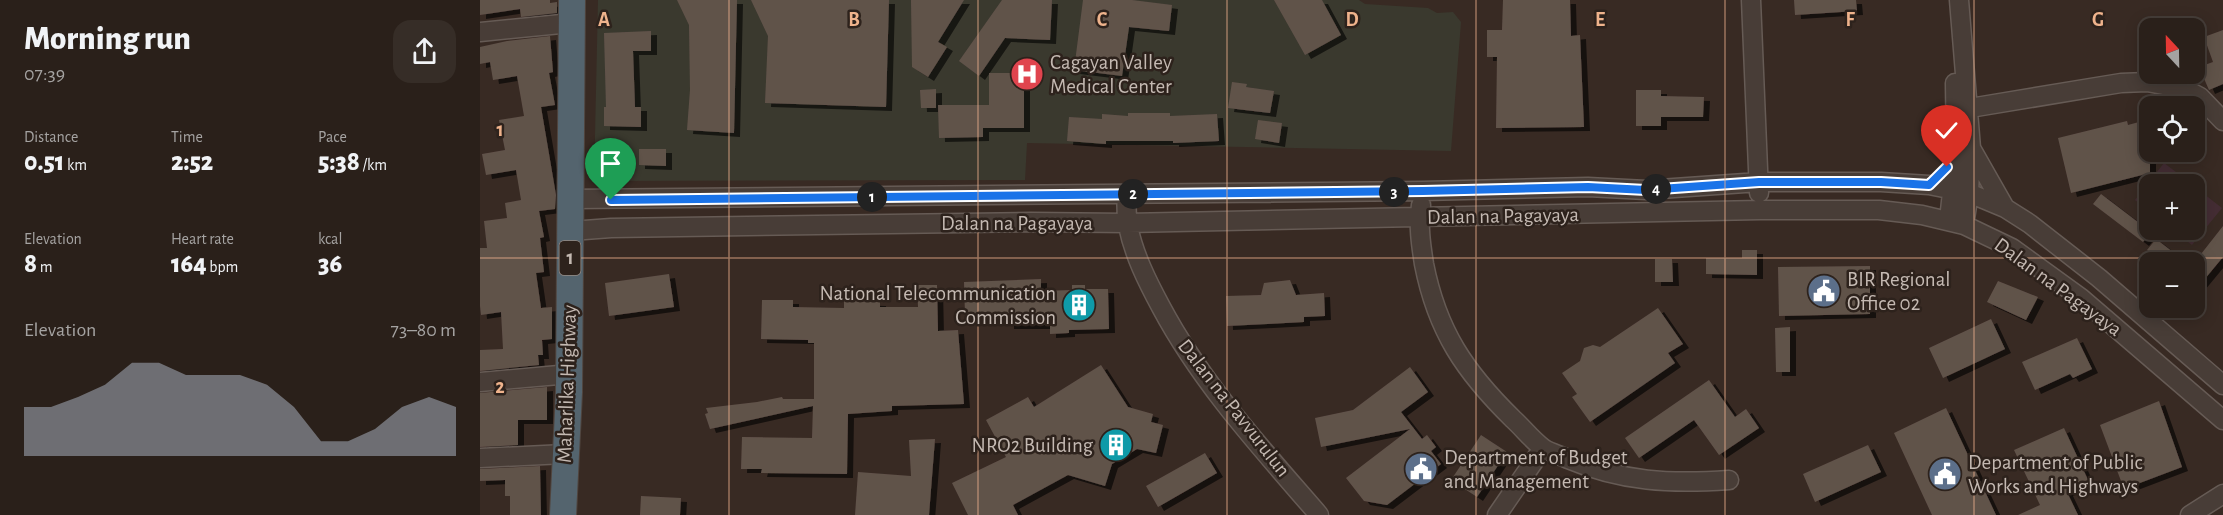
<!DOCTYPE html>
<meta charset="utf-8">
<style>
body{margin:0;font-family:"Alegreya Sans",sans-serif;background:#362d27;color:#f1f3f6;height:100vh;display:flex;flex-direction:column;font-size:22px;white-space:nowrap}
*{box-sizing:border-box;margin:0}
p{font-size:20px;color:#a5a3a2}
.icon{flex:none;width:33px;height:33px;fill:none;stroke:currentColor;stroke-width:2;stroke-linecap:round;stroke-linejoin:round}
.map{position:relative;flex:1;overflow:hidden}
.details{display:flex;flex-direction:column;background:#2a201a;width:480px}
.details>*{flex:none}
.needle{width:39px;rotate:338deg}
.tools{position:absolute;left:1659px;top:18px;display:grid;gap:12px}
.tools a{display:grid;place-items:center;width:66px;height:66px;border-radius:12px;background:#2a201a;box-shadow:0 3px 15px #0003,0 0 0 2px #463e39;font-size:30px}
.pin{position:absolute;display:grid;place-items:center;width:51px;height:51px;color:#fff;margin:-62px -26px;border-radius:50% 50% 50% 0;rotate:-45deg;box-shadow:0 0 6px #0007}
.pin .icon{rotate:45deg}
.km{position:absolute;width:30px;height:30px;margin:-15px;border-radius:50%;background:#222;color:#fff;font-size:16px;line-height:30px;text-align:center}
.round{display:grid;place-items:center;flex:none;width:63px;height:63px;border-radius:18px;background:#362d27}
.headline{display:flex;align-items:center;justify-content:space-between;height:102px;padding:0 24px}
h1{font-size:33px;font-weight:800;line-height:45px}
.figures{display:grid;grid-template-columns:repeat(3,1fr);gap:9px;height:102px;padding:6px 24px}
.figures div{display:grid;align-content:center}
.figures b{font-size:26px;font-weight:800}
.figures small{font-size:16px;font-weight:400}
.figures p{font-size:16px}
.chart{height:168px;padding:12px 24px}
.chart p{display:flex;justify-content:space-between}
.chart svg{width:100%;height:108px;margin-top:6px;fill:#8c9099;opacity:.7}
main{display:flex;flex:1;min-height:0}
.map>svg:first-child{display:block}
.medical{fill:#3a392e}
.green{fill:#442d34}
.building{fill:#61524a;filter:url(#shadow)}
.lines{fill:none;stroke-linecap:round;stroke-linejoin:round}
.minor-casing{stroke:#665b55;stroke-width:21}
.highway-casing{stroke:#50453f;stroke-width:28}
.minor{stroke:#483d37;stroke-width:18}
.highway{stroke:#54646e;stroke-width:26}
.route-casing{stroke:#fff;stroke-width:12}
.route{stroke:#1a73e8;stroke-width:8}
.grid{fill:none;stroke:#efb38c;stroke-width:1.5;stroke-opacity:0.55}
.labels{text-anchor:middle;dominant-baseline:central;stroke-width:5;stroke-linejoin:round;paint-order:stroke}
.shield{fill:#2d221c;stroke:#978c85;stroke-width:1.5}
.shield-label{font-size:20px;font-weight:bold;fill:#c4b9b2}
.poi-label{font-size:21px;fill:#c4b9b2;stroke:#2d221c;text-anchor:start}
.street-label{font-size:21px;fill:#c4b9b2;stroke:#2d221c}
.grid-label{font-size:20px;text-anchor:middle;font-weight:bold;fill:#efb38c;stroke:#2d221c;stroke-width:5;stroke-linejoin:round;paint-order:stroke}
</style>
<main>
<section class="details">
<div class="headline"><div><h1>Morning run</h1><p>07:39</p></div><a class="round"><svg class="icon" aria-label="share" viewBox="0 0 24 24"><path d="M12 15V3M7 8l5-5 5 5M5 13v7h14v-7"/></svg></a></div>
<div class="figures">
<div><p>Distance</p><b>0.51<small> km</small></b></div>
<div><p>Time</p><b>2:52</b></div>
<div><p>Pace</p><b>5:38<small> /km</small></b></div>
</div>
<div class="figures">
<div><p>Elevation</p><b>8<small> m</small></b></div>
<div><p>Heart rate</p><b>164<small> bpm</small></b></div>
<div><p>kcal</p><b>36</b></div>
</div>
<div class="chart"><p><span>Elevation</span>73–80 m</p>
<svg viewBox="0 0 160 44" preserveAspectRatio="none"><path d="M0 44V24L10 24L20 20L30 15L40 6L50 6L60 11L70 11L80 11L90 15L100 24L110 38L120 38L130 33L140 24L150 20L160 24V44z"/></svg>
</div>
</section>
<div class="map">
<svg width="1743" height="515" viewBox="0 0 1743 515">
<defs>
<filter id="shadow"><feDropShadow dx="6" dy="4" stdDeviation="0" flood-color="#0009"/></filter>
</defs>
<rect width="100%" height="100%" fill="#382a23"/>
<path class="medical" d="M118,0H879L885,4L948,8L957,13L973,12L981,22L971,151L547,143L545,180L114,181Z"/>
<path class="green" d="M1684,163L1712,184H1670L1669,211L1655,200Z
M1715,187L1742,208L1712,245L1693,230H1714Z"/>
<path class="building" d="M0,0H70V3L77,2V13L41,17L40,9L0,15Z
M197,0H257L254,133L207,130L210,90L209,25Z
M271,0H409L406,107L285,103L288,36Z
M431,0H484L458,42L467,47L448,77L432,67Z
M522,0H572L570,40L525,38L499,76L479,61Z
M603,0H652L692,5L689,31L649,27L642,76L594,70Z
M794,0H842L861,35L825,55Z
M1023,0H1090L1091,36L1100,35L1104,127L1016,128L1017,57H1007V30H1022Z
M1314,0H1376L1377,11L1315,15Z
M1743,30V84L1729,90L1719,67L1733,62L1724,37Z
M171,31V51H153L155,107H161V127L124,126V107H126L124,33Z
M70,36L73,72L69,73L75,105L61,107L76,195L75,209L59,211L64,237L60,238L64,272L56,273L61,308L72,307V339L62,340L63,355H58L59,365L0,371V350L23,349L21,312L1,315L0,306V248H7L4,221L27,218L25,203L41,200L36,170L6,175L2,154L25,150L19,120L44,116L37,76L13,80L10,62L0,64V47L27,41Z
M509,73H544V128H503V137L459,138L458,105H509Z
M752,82L767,84L766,87L794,91L790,113L748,108Z
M456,89V108H441L440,90Z
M1156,90H1181V96L1224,97L1223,117H1181V126H1156Z
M648,113H690V116L737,114L739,141L693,143V141H626V144L587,141L589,117L622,119V114L648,116Z
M1670,119V173L1591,193L1578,138L1647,121L1648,125Z
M778,120L802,123L799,143L775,139Z
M159,149H186V166L159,165Z
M1621,194L1671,232L1663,242L1613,204Z
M1743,226V257L1714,292V263Z
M1676,239L1706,262H1683L1667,250Z
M1262,250H1277V275L1226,274V258H1262Z
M1175,259H1192L1193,282H1175Z
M1390,266V314L1299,316L1298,267Z
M189,274L194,307L129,316L125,283Z
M561,279V291L592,290V285H605V289H628L629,329L589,330V333L570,334V325H528V314L485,315L484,282Z
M810,280L816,295L844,293L845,316L824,317V322L747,326L746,296L781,295L784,283Z
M1518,281L1558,297L1546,320L1507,302Z
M437,285H457L458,331L478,330L484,404L412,406V411L368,414L367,474L281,473L282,469H261L262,437L332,438L333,406L230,429L225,414L228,413L226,408L277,402L302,397L303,399H334V343H328V340L281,339L282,300H313V307L364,308V301L400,302V307H438Z
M1178,308L1203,344L1188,353L1195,363L1110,422L1092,397L1097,394L1082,373L1100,361L1104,348L1113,345L1120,347Z
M1511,319L1525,349L1463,378L1449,348Z
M1310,327V372H1296L1295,328Z
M1597,338L1612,369L1593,378L1590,374L1555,390L1542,362Z
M621,365L648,407L673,414L671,422L683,425L676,453L657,449L632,464L625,486L588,475L533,505L538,515H488L472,483L526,457L506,420L548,397L554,407Z
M930,367L948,392L921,412L942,439L947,435L956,447L951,451L961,464L907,505L884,501L866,478L930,429L841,447L835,418L873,410Z
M1229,380L1255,417L1266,409L1279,428L1239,455L1214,420L1159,458L1145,438Z
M67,387V420H38V445L0,447V393Z
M1679,401L1702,467L1644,489L1620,425Z
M1466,408L1516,515H1452L1414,433Z
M1584,428L1609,482L1587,492L1598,515H1538L1560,505L1534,450Z
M1001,435L1027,452L997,497L971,480Z
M455,439L449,515H375L378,472L431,476L429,440Z
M1388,445L1401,472L1335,502L1323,474Z
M725,453L737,473L678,507L666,486Z
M60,466L61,515H30V496H25V480L0,481V469Z
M161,496L201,498L200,515H160Z"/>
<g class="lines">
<defs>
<path id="minor" d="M1271,0L1279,193
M1479,0L1491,148L1489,193L1484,225
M0,32L91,23
M1490,108L1641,83L1667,82L1705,89L1720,97L1743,121
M1492,150L1525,208
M646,194C647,205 646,216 648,226C654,255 667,281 681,307C722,384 782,449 839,515
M91,199L943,191L1108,187L1166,190L1279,182H1401L1449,185L1489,193L1525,208L1550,224L1619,278L1743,385
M941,205C938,225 941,245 944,264C957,331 985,372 1033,419C1043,428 1052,440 1063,448C1070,453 1080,455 1088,459C1143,482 1190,484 1249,480
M1469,220L1476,155L1475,83
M91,231L131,228L551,222L647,223L1280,210H1399L1442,215L1484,225L1532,248L1601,298L1743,420
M0,382L90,374
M0,458L85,454
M1017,515L1063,448
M1710,515L1743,494"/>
<path id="highway" d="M83,515L89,392L92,0"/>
</defs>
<use href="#minor" class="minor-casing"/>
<use href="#highway" class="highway-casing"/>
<use href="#minor" class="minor"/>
<use href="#highway" class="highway"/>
</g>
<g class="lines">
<defs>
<path id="route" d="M131,200L943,191L1108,187L1166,190L1279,182H1401L1449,185L1467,167"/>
</defs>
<use href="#route" class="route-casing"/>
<use href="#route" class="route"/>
</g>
<path class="grid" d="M249,0V515M498,0V515M747,0V515M996,0V515M1245,0V515M1494,0V515M0,258H1743"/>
<defs>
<symbol id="hospital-disc" viewBox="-11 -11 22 22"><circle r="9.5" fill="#e0444e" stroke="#2d221c"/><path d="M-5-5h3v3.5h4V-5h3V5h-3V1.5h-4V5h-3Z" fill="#fff"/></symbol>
<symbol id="civic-disc" viewBox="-11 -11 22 22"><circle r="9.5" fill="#5c6f8a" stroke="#2d221c"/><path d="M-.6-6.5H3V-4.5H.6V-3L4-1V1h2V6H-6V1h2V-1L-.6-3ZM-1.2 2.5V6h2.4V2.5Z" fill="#fff"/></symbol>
<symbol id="building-disc" viewBox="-11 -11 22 22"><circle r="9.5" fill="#0f9aa8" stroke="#2d221c"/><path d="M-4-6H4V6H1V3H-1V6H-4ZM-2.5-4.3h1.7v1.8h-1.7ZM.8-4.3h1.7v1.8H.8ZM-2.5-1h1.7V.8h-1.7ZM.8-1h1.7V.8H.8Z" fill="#fff"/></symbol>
</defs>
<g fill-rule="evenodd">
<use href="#hospital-disc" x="528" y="55" width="38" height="38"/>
<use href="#civic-disc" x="1325" y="272" width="38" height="38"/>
<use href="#building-disc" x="580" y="286" width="38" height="38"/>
<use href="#building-disc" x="617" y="426" width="38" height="38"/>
<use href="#civic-disc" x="922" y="450" width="38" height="38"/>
<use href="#civic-disc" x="1446" y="455" width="38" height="38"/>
</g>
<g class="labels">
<rect class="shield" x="79.5" y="241" width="21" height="34" rx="4.5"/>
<g class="shield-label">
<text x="90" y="258">1</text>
</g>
<g class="poi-label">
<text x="570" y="62">Cagayan Valley<tspan x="570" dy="24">Medical Center</tspan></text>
<text x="1367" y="279">BIR Regional<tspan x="1367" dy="24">Office 02</tspan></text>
<text x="576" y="293" text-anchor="end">National Telecommunication<tspan x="576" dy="24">Commission</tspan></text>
<text x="613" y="445" text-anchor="end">NRO2 Building</text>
<text x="964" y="457">Department of Budget<tspan x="964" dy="24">and Management</tspan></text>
<text x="1488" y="462">Department of Public<tspan x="1488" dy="24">Works and Highways</tspan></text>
</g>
<g class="street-label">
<text transform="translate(1023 216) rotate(-1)">Dalan na Pagayaya</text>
<text x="537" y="223">Dalan na Pagayaya</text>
<text transform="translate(1578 287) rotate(36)">Dalan na Pagayaya</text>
<text transform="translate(87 384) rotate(-88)">Maharlika Highway</text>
<text transform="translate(754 408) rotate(52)">Dalan na Pavvurulun</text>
</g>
</g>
<g class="grid-label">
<text x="124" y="26">A</text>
<text x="374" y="26">B</text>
<text x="622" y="26">C</text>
<text x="872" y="26">D</text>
<text x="1120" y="26">E</text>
<text x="1370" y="26">F</text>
<text x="1618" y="26">G</text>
<text x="20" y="136">1</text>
<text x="20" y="393">2</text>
</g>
</svg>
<div class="tools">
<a><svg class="needle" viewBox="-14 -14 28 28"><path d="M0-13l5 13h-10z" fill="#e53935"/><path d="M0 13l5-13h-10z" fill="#a5a3a2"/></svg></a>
<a><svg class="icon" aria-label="locate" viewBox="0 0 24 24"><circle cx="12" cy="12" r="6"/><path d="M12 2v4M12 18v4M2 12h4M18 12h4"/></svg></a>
<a>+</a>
<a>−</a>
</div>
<div class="pin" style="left:131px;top:200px;background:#1e9e55"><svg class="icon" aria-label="arrive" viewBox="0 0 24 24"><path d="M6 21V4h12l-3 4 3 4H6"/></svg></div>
<div class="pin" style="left:1467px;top:167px;background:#d93025"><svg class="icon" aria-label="check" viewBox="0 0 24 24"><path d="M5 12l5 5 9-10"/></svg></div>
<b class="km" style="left:392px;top:197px">1</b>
<b class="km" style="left:653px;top:194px">2</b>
<b class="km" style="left:914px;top:192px">3</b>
<b class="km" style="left:1176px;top:189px">4</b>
</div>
</main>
